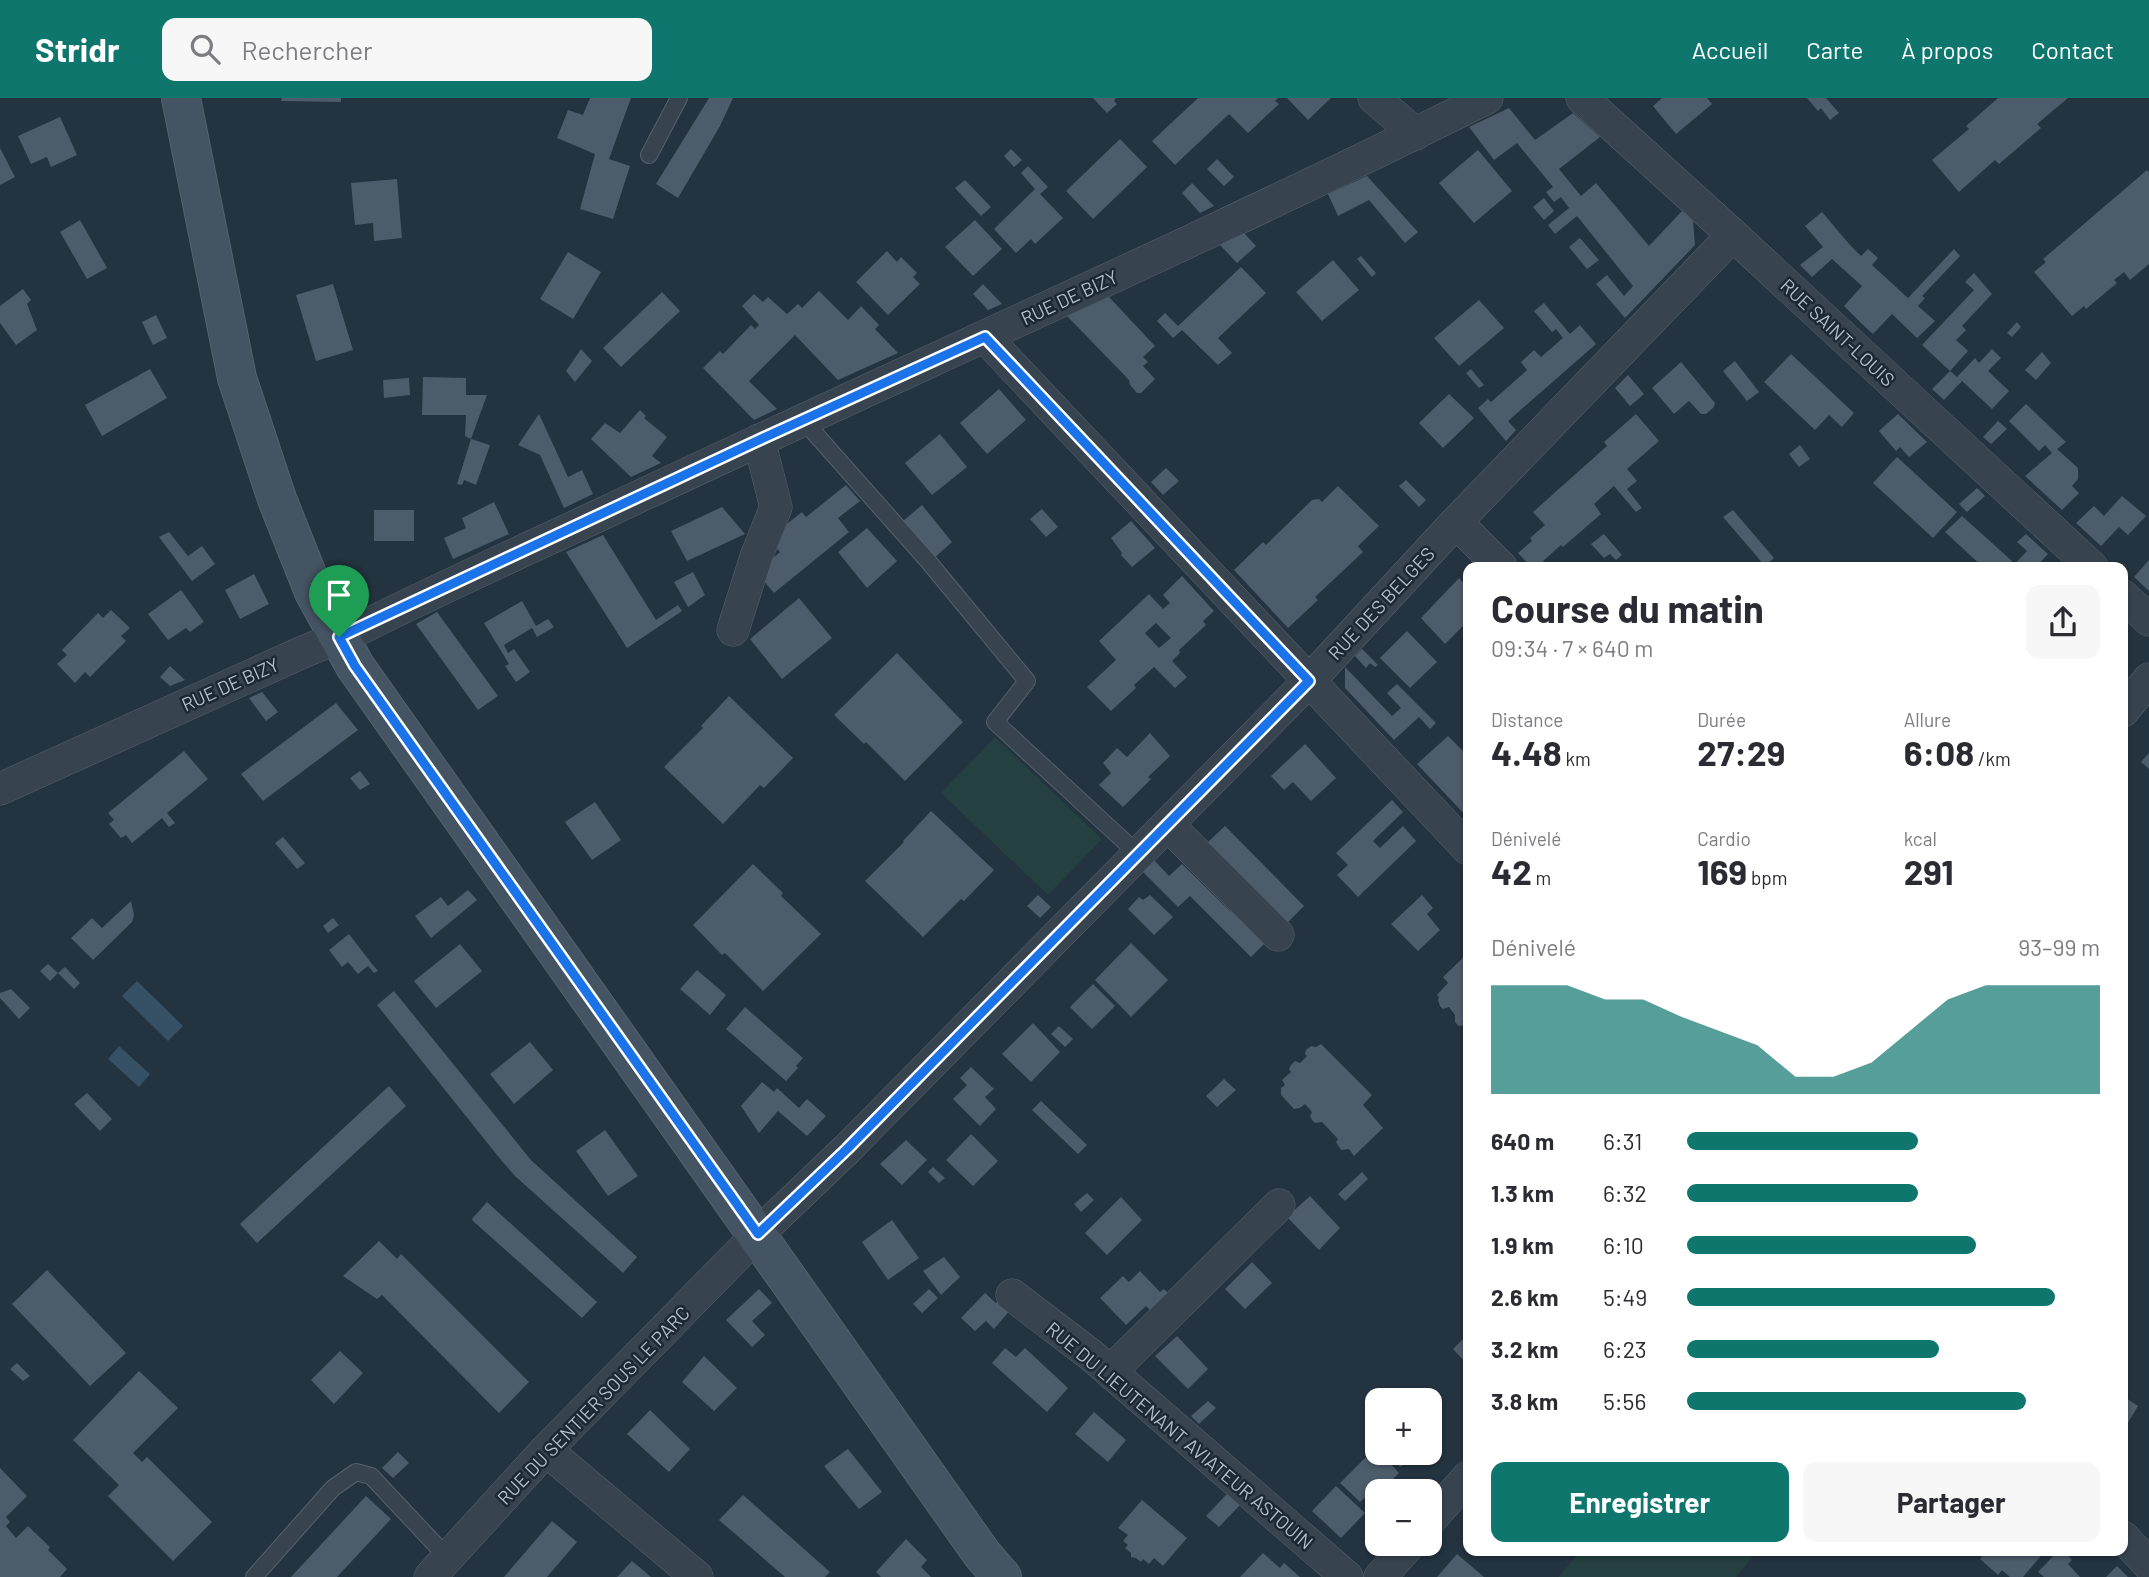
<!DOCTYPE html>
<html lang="fr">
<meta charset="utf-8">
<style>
body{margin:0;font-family:Barlow,sans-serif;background:#f7f7f7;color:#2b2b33;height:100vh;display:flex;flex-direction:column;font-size:26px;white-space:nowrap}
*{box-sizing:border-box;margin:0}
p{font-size:23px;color:#7c7c81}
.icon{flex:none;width:38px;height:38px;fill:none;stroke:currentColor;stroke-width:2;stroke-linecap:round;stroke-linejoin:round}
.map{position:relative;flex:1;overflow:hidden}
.drawer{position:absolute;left:1463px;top:464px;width:665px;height:994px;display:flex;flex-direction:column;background:#fff;border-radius:14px;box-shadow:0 2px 5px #0004}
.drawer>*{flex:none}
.buttons{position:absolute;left:1365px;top:1290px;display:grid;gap:14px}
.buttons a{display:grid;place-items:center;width:77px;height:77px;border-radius:14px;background:#fff;box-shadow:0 2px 5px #0004;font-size:35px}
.pin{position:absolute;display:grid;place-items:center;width:60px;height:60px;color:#fff;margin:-72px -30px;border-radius:50% 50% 50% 0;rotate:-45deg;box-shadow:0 0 7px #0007}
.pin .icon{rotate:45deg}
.round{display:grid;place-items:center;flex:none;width:74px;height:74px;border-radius:14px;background:#f7f7f7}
.head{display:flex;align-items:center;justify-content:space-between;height:119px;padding:0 28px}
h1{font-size:38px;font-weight:700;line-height:52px}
.stats{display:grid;grid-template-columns:repeat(3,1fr);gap:10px;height:119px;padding:7px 28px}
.stats div{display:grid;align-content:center}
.stats b{font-size:35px;font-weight:700}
.stats small{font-size:19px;font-weight:400}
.stats p{font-size:19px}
.chart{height:196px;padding:14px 28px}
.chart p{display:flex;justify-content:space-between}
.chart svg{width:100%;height:126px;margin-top:7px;fill:#0f766e;opacity:.7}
.primary-button{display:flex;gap:14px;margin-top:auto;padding:14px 28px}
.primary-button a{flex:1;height:80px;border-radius:14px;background:#0f766e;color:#fff;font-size:28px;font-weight:700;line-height:80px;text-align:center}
.primary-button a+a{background:#f7f7f7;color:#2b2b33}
ul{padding:0 28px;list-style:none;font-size:23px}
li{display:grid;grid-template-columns:112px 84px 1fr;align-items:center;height:52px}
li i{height:18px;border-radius:9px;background:#0f766e}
header{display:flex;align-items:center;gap:42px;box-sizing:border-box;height:98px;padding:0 35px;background:#0f766e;color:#fff}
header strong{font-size:33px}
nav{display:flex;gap:38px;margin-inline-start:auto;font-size:24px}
.search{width:490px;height:63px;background:#f7f7f7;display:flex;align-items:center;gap:18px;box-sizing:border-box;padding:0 24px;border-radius:14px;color:#7c7c81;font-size:26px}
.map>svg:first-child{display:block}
.green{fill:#254040}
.water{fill:#365166}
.building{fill:#4c5c6a;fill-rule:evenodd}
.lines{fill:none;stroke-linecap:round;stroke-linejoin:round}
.lane-casing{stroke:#55626d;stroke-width:18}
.street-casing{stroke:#55626d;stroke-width:33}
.secondary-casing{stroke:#55626d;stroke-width:40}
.lane{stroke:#37444f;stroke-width:16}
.street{stroke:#37444f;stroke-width:32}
.secondary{stroke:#455462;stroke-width:38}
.route-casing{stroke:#fff;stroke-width:14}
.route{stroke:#1a73e8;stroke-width:9}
.labels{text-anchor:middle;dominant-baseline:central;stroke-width:5;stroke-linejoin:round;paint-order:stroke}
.street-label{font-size:19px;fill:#b3bfca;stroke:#1c2934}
</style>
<header>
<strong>Stridr</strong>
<div class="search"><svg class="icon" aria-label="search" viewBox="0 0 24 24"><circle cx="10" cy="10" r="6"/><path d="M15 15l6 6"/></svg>Rechercher</div>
<nav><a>Accueil</a><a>Carte</a><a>À propos</a><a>Contact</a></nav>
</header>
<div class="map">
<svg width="2149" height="1479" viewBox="0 0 2149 1479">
<rect width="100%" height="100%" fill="#23333f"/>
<path class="green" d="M995,639L1102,741L1048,797L941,695Z
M1581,1453V1452L1757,1453L1736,1479H1558Z"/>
<path class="water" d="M137,883L183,928L168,943L122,898Z
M119,948L150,976L139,989L108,961Z"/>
<path class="building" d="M282,0H341V4L281,3Z
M590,0H631L609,61L630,68L613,121L580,111L595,56L557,40L568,12L583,17Z
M709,0H733L720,28L678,100L656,86Z
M1093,0H1116L1114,3L1117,6L1107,15Z
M1198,0H1278L1275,3L1279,6L1248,35L1229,16L1175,67L1152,43Z
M1287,0H1331L1308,22Z
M1662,0H1707L1712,6L1676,36L1653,8Z
M1807,0H1826L1839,15L1830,22L1821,10L1818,13Z
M1998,0H2068L2037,26L2041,30L1999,66L1995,62L1959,94L1932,62L1969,31L1966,28Z
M1509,10L1535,42L1573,15L1600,39L1559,71L1581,98L1596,85L1649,148L1682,113L1693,123L1695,147L1625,220L1596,186L1607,177L1624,198L1633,188L1577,118L1555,136L1548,127L1569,110L1561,99L1554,104L1546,94L1553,89L1517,45L1494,62L1469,29Z
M60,19L77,57L51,69L47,59L31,66L18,38Z
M1120,41L1147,69L1093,121L1066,93Z
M0,50L15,79L0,87Z
M1011,51L1022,62L1014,69L1004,58Z
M1478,52L1512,93L1474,125L1439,85Z
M1217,61L1234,79L1224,88L1207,71Z
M1028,68L1048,89L1040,96L1063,120L1035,146L1031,141L1016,155L994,131L1035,91L1021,75Z
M2147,72L2149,74V166L2130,182L2124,174L2114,182L2117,185L2086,211L2084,208L2072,218L2034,174L2046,164L2043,161Z
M1367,78L1418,134L1405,145L1369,102L1338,118L1328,96Z
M397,81L402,140L374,143L373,125L355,127L351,85Z
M965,82L991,109L981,118L955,90Z
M1192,85L1214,108L1200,115L1182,95Z
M1544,100L1554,113L1544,122L1533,109Z
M1822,114L1850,147L1861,158L1868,151L1878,160L1872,167L1908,200L1954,151L1960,158L1922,198L1925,200L1918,208L1935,223L1917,240L1892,216L1873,236L1862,226L1844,208L1862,188L1832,161L1812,179L1800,167L1823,149L1805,128Z
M80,122L107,170L87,181L60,134Z
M975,122L1002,151L973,178L945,149Z
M1244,135L1256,148L1237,165L1220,147Z
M1580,140L1599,162L1587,171L1569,149Z
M887,153L897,164L901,159L917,175L913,179L920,186L888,217L856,184Z
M568,154L601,174L573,221L540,201Z
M1361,158L1376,175L1372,179L1357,161Z
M1333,162L1359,192L1322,223L1296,194Z
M1241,169L1266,195L1218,240L1232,255L1218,267L1182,232L1173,240L1157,223L1165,215L1178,228Z
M1974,175L1992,196L1962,228L1966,232L1956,242L1968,253L1950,273L1922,247L1974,192L1965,184Z
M333,186L353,252L316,263L296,197Z
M983,186L1002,206L988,212L973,196Z
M23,191L31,202L27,206L37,232L16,247L0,225V208Z
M819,193L848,222L861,208L879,227L875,231L898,255L838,282L795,237L749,283L777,311L754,322L703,270L720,253L723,256L751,227L755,231L759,227L742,208L754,196L763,204L768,199L787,216L798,206L802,210Z
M662,194L680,213L621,269L603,250Z
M1109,199L1155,248L1143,259L1148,264L1143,268L1155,281L1141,295H1137L1130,287L1129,282L1067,218Z
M1479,202L1504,230L1459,268L1434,240Z
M1544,205L1570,236L1580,227L1596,246L1508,323L1516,332L1506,343L1478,310L1488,301L1491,304L1527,272L1521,264L1534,252L1541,259L1563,240L1556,231L1552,234L1534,213Z
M156,217L167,240L153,247L142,224Z
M2017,224L2021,229L2012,239L2007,235Z
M581,251L592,263L575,284L566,273Z
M1992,251L2001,260L1988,273L2009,293L1992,311L1962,283L1944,302L1932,291L1950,273L1957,279L1975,260L1979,265Z
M2042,254L2051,265L2036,282L2025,272Z
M1791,256L1854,315L1842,329L1829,317L1815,332L1764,284Z
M1735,263L1759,294L1747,303L1723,273Z
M1681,264L1715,305L1714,309L1706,316H1701L1689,303L1674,316L1652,290Z
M150,271L167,300L102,338L85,307Z
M1471,271L1484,287L1479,290L1466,275Z
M1628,277L1644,296L1630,308L1615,290Z
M423,279L466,280V297H487L471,341L465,338L466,317H422Z
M409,280L410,297L384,300L383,282Z
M999,291L1026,322L987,356L960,325Z
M1449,296L1474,320L1443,350L1419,325Z
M2026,306L2066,344L2057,351L2078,370V381L2072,388L2079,395L2062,412L2025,378L2052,355L2045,347L2039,353L2009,323Z
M640,312L646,318L644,320L667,339L652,358L661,365L631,379L591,341L605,325L620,335Z
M539,316L568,379L582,372L593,396L564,410L540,357L518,347Z
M1636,316L1659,343L1627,371L1637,383L1627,391L1642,410L1636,414L1614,388L1594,406L1601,416L1563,449L1561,447L1543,463L1546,466L1541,469H1531L1518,455L1532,443L1530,440L1545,427L1533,414L1607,348L1604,344Z
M1898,316L1927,344L1909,359L1900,349L1896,353L1879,333Z
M1998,323L2007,331L1991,346L1983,339Z
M940,336L967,369L932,397L905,365Z
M471,341L490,347L476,387L464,382L462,387L457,386Z
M1800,347L1810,361L1799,369L1789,356Z
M1897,359L1957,414L1933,440L1873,385Z
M1166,370L1179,383L1163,397L1151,384Z
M1406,382L1426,402L1419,409L1399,388Z
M846,387L860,403L838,420L849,434L774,495L756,474L780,454L773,446V437L802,414L806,419Z
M1338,388L1379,428L1358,448L1363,454L1315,499L1318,502L1288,530L1234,472L1263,444L1266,447L1312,402L1319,401L1322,404Z
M1977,390L1985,398L1967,414L1959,406Z
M2122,398L2146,418L2128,437L2119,429L2101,448L2076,425L2094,408L2104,418Z
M494,404L509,436L453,461L444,440L466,430L462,420Z
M922,407L952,444L933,461L903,423Z
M722,409L745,436L687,463L671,433Z
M1042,411L1058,429L1046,439L1030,421Z
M374,412H414V443H374Z
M1733,412L1774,460L1765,468L1723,419Z
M1962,418L2012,463L2010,466L2012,469L2027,453L2017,444L2026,436L2048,456L2036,469H1983L1945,434Z
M1131,423L1155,450L1132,469L1121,457L1122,455L1111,440Z
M867,430L897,463L867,490L838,454Z
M169,434L188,458L202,448L215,466L192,483L159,439Z
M1604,436L1622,457L1616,462L1610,456L1604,460L1591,446Z
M603,437L656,522L678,507L682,513L627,550L566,454Z
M2149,462V493L2134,479Z
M693,474L705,497L688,509L674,484Z
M254,476L269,506L240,521L225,492Z
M1182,478L1214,513L1203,523L1206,527L1179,552L1180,555L1172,563L1187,579L1175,590L1154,569L1134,587L1136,590L1111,613L1087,589L1116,562L1099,543L1149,496L1163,511L1170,505L1163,497ZM1156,525L1171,540L1159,550L1145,535Z
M1459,480L1468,490V523L1445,546L1421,520Z
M181,492L204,524L190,534L186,530L168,542L148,516Z
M799,500L832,540L782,581L750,541Z
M522,503L536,528L548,521L554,529L537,539L532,530L504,547L508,555L514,551L530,574L516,584L505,568L509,566L484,525Z
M111,512L130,530L121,538L126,543L90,579L85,574L75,585L57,566L67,557L62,552L98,515L103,520Z
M437,514L498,598L478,612L416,526Z
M1407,533L1437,564L1410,590L1380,560Z
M1362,551L1378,567L1375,569L1370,565L1366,570L1355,558Z
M897,555L963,624L905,683L866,644L864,646L834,617Z
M170,568L185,582L170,588L160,579Z
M1345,569L1392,618L1401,610L1387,595L1397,586L1436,625L1430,631L1419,619L1394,642L1345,590Z
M262,594L278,614L266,623L249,600Z
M729,598L793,660L764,690L760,687L723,726L664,669L703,630L701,628Z
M336,605L358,632L263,703L241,676Z
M1150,635L1170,658L1148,679L1151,681L1123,709L1099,687L1111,675L1103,665L1117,650L1127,659Z
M1448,638L1468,658V720L1417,666Z
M1305,646L1336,680L1311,703L1293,684L1284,692L1271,678Z
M184,653L208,681L167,715L175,725L169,729L162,720L132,745L126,737L121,740L109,726L114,722L108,715Z
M2149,655V671L2141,664Z
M360,673L370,686L360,692L350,680Z
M1392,702L1403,714L1373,743L1380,750L1403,728L1416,743L1358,799L1337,777L1348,767L1336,755Z
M595,704L621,742L592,762L565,724Z
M931,713L994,772L964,803L961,801L923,839L865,783L904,744L903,743Z
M1225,728L1304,808L1287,825L1207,745Z
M283,739L305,765L297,771L275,745Z
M1154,762L1169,778L1182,766L1231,814L1235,811L1249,825L1246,828L1264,846L1251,859L1190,798L1178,809L1143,774Z
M753,766L783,795L781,798L821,836L763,893L725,855L722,857L693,827Z
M468,792L477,802L431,840L415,818L441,799L448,808Z
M1038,797L1051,809L1040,820L1027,808Z
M1150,797L1173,819L1154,837L1128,811L1139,799L1143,802Z
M1422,797L1433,810L1427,816L1440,832L1418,853L1391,826Z
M131,803L134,817L132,824L93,862L71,840L92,820L102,830Z
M333,820L339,827L328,835L323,828Z
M349,836L372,866L378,873L374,875L368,868L358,876L348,864L342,869L329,852Z
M1131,845L1168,882L1131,919L1095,882Z
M460,846L482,873L436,910L414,883Z
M1468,855V931L1465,927L1459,928L1455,924V917L1449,909L1443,911L1440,908L1438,902L1439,899L1437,897L1448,885L1443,879Z
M48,866L58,875L50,883L40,873Z
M65,869L80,885L74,891L58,875Z
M697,872L726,897L710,917L680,891Z
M1093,886L1115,908L1092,931L1070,909Z
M11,891L30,910L19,921L0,900V895Z
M394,893L531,1062L637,1159L623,1175L515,1078L501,1062L377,907Z
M745,909L803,960L796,968L798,970L786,983L726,931Z
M1033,925L1060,954L1031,984L1002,956Z
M1059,928L1073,941L1065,949L1051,936Z
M530,944L553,972L514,1006L490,976Z
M1321,946L1372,997L1363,1007L1383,1030L1354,1058L1349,1051L1341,1052L1336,1044L1338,1041L1322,1024L1315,1025L1312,1022L1310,1018L1312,1014L1305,1006L1300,1010L1294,1011L1281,997V990L1285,987L1282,982L1291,974L1289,971L1291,967L1295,963L1300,965L1307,958L1305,956L1306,952L1311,948L1316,949Z
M971,969L994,991L985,999L996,1011L980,1028L953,1001L967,987L960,980Z
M1224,981L1236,992L1217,1009L1206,998Z
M762,984L774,994L777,990L799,1010L807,1001L826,1018L807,1038L778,1013L759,1035L741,1008Z
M389,988L406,1008L257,1145L240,1126Z
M87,995L112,1021L100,1033L74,1006Z
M1041,1003L1087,1047L1078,1056L1032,1012Z
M605,1032L638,1078L608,1098L576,1053Z
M971,1036L998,1063L973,1088L946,1062Z
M906,1042L927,1062L902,1087L880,1066Z
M933,1069L945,1080L939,1085L928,1074Z
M1362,1074L1368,1081L1345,1103L1338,1096Z
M1087,1095L1094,1102L1081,1114L1074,1106Z
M1310,1098L1340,1130L1319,1152L1287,1119Z
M1121,1099L1142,1122L1107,1157L1085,1135Z
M487,1104L597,1204L582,1220L473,1123L472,1121Z
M892,1122L919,1160L888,1182L862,1144Z
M379,1143L397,1161L401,1156L529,1284L499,1315L382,1197L377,1201L343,1178Z
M944,1159L960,1179L941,1197L923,1173Z
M1252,1164L1272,1185L1245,1211L1225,1191Z
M47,1172L126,1255L90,1288L12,1206Z
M1140,1173L1160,1194L1164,1191L1172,1199L1154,1216L1146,1208L1126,1227L1100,1200L1123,1178L1129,1184Z
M759,1191L772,1205L752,1223L765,1237L752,1249L726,1222Z
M929,1191L938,1200L922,1215L913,1206Z
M985,1195L996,1205L1001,1199L1013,1209L994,1231L986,1223L975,1233L961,1220Z
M1468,1236V1267L1453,1251Z
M1177,1238L1208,1271L1188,1291L1155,1258Z
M1005,1250L1016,1259L1025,1250L1068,1290L1047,1314L992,1265Z
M340,1253L363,1275L334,1306L311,1282Z
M704,1258L737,1290L714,1313L682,1284Z
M17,1265L30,1278L23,1283L10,1271Z
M139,1273L178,1310L133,1355L142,1364L147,1359L212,1424L173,1463L108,1398L119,1387L73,1342Z
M2123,1298L2138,1308L2123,1333Z
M1208,1303L1216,1310L1199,1326L1191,1318Z
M650,1312L690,1351L669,1374L627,1336Z
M1094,1314L1126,1342L1108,1364L1075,1336Z
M1375,1322L1377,1324V1345L1365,1332Z
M1430,1322L1439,1332L1430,1342Z
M1375,1350L1377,1354H1380L1399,1375L1381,1393H1377L1375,1398L1371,1394L1360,1404L1340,1385Z
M848,1351L882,1394L859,1411L824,1368Z
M398,1354L409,1365L393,1380L382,1370Z
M1386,1354H1417L1400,1369Z
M0,1370L27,1398L6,1419L10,1424L6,1428L16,1440L28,1428L50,1449L48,1452L67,1471L60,1479H0Z
M1336,1388L1365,1415L1341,1440L1312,1413Z
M1227,1396L1240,1407L1219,1429L1206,1418Z
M743,1397L830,1474L825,1479H785L719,1422Z
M366,1398L391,1421L337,1479H291Z
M1142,1402L1187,1440L1163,1468L1154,1460L1149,1466L1143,1461L1141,1464L1136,1460L1131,1459V1455L1125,1450L1128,1447L1123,1443L1128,1437L1118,1430Z
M552,1423L577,1444L547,1479H504Z
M906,1441L927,1462L921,1469L931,1479H881L876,1474Z
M1988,1452H2046L2023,1479H2010L2002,1472L1998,1477L1980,1461Z
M2059,1452H2063L2072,1462L2068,1466L2080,1479H2044L2038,1474Z
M1263,1455L1280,1470L1284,1465L1300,1479H1240Z
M1457,1456L1484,1479H1437Z
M632,1463L651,1479H617Z
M2117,1468L2128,1479H2106Z"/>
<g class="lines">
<defs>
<path id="lane" d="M649,57L679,0
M803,322L928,463L1027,583L995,624L1138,756
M254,1479L333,1390L356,1374L371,1378L448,1460"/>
<path id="street" d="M1374,0L1416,36
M1582,0L1733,137L2092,469
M985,239L1468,751
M1456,424L1501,469
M2123,498L2149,522
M733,532L756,459L776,409L759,342
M2123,613L2149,581
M0,691L303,554L361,530C441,490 523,453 604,415C898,276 1196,145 1487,0
M1168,727L1278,837
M1012,1197L1091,1257L1347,1479
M1110,1274L1279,1107
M546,1352L697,1479
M1430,1422L1468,1379
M2123,1439L2149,1467
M430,1479L546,1352L758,1136L847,1051L1309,583L1456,424L1733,137
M1380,1479L1410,1446"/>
<path id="secondary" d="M181,0L237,280L277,401L314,494L355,568L982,1456L1002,1479"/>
</defs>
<use href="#lane" class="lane-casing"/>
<use href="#street" class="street-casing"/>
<use href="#secondary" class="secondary-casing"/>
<use href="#lane" class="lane"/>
<use href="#street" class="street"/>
<use href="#secondary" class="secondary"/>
</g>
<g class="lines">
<defs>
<path id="route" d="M985,239L1309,583L847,1051L758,1136L355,568L339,539L759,342Z"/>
</defs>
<use href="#route" class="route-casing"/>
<use href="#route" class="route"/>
</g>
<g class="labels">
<g class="street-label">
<text transform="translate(1069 199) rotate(-25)">RUE DE BIZY</text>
<text transform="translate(1838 234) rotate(43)">RUE SAINT-LOUIS</text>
<text transform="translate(1381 505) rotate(-47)">RUE DES BELGES</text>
<text transform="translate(230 586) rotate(-24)">RUE DE BIZY</text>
<text transform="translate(593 1307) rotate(-46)">RUE DU SENTIER SOUS LE PARC</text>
<text transform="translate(1180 1337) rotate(40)">RUE DU LIEUTENANT AVIATEUR ASTOUIN</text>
</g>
</g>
</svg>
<div class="buttons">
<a>+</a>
<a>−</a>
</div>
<div class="pin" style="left:339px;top:539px;background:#1e9e55"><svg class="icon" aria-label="arrive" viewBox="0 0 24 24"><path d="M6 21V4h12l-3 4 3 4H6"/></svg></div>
<section class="drawer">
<div class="head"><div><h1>Course du matin</h1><p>09:34 · 7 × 640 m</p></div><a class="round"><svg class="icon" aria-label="share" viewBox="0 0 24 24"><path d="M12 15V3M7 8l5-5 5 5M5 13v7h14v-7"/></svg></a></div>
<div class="stats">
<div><p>Distance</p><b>4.48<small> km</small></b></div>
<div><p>Durée</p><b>27:29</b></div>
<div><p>Allure</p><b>6:08<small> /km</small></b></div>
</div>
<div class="stats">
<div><p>Dénivelé</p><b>42<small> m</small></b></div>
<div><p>Cardio</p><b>169<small> bpm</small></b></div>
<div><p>kcal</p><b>291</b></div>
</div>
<div class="chart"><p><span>Dénivelé</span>93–99 m</p>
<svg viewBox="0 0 160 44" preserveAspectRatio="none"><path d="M0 44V6L10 6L20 6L30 11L40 11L50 17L60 22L70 27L80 38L90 38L100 33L110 22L120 11L130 6L140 6L150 6L160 6V44z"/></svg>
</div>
<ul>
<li><b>640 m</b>6:31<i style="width:56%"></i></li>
<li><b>1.3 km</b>6:32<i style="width:56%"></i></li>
<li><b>1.9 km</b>6:10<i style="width:70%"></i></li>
<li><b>2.6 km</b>5:49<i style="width:89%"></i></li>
<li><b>3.2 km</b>6:23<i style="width:61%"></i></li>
<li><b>3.8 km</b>5:56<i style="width:82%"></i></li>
</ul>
<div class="primary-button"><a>Enregistrer</a><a>Partager</a></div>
</section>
</div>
